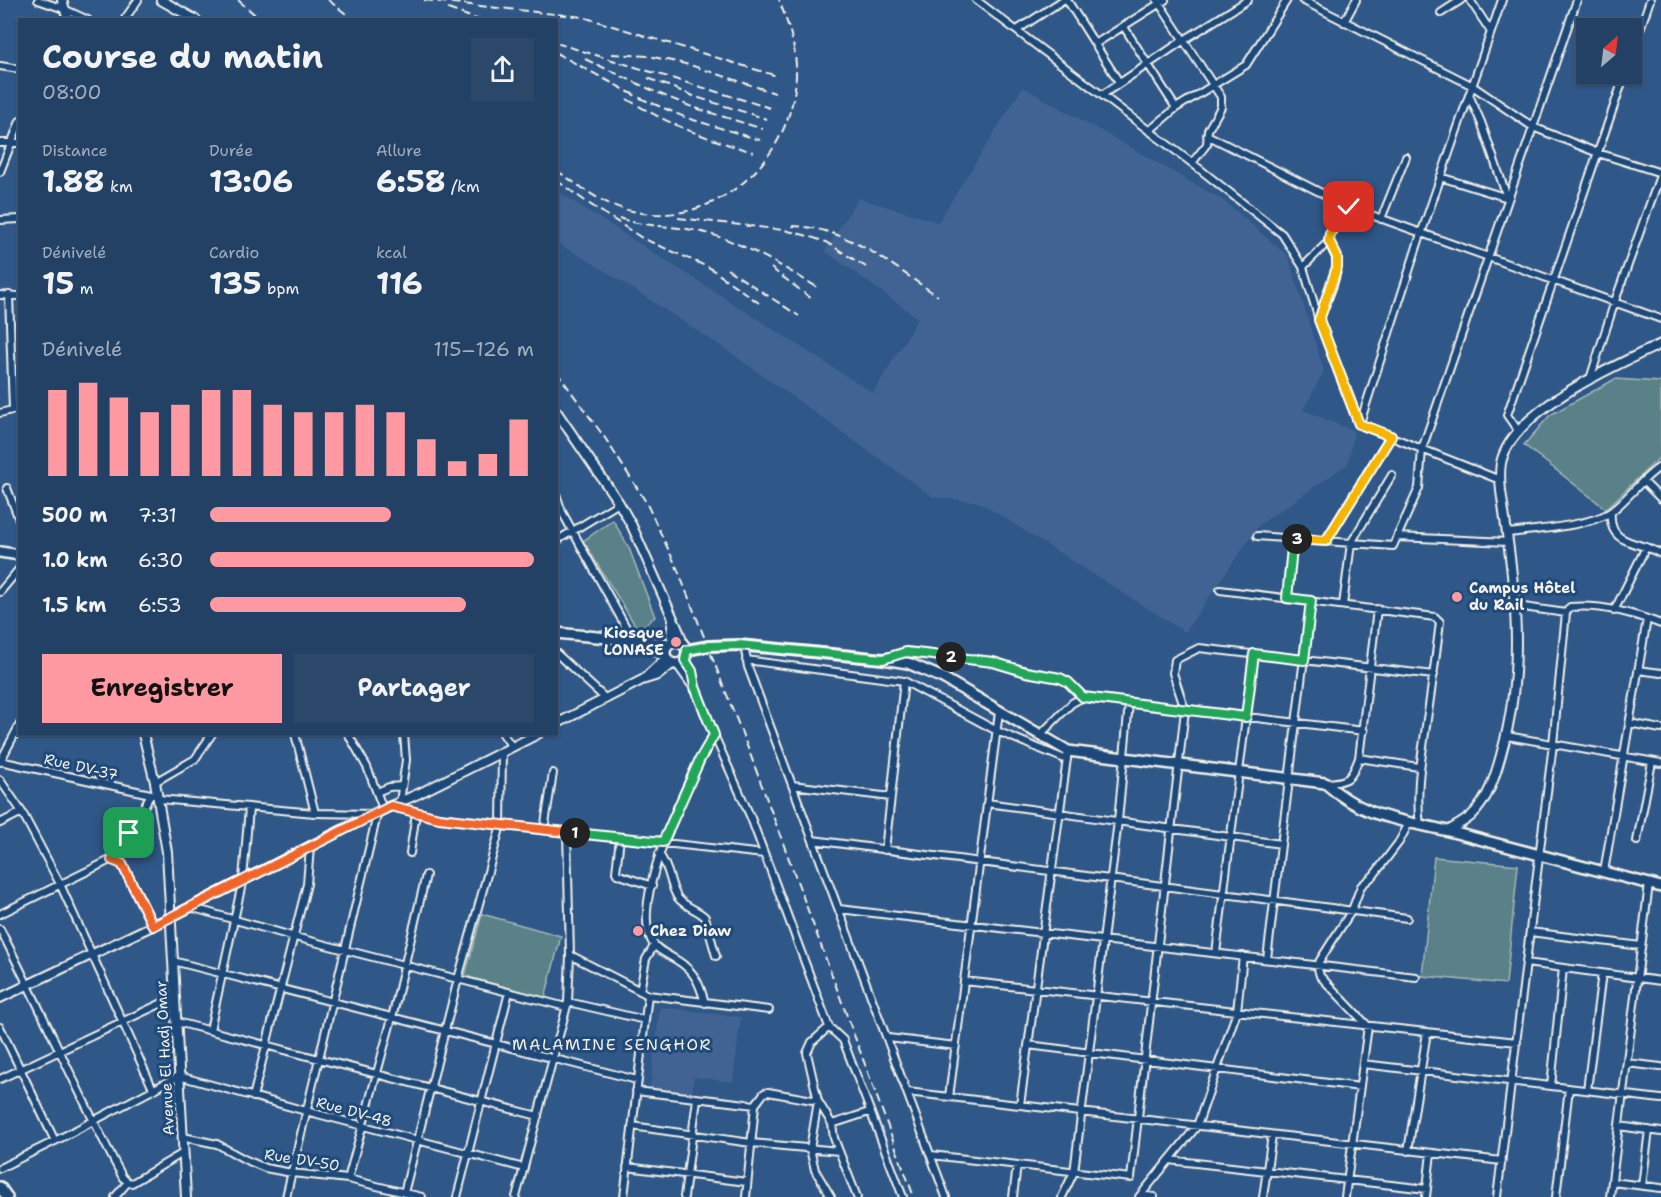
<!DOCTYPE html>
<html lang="fr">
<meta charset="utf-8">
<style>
body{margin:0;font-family:"Shantell Sans",sans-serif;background:#2b486b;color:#f1f3f6;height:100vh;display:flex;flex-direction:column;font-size:22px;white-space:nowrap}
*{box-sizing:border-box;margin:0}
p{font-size:20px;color:#a3afbf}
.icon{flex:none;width:33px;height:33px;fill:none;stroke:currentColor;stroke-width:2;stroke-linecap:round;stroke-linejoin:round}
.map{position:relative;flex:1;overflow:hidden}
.side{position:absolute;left:18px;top:18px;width:540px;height:717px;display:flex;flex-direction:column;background:#234165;border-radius:0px;box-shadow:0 2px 4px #0004,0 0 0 2px #405a79}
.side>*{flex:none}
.needle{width:39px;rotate:28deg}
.controls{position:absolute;left:1576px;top:18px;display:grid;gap:12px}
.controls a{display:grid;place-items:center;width:66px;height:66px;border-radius:0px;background:#234165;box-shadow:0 2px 4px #0004,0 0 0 2px #405a79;font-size:30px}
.pin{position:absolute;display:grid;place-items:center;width:51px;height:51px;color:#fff;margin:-26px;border-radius:12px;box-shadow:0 3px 9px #0006}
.km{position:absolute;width:30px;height:30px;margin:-15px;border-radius:50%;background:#222;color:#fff;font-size:16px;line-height:30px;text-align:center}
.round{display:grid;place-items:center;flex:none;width:63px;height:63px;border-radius:0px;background:#2b486b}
.summary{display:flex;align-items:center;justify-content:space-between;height:102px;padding:0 24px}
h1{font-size:33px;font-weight:700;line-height:45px}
.stats{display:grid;grid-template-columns:repeat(3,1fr);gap:9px;height:102px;padding:6px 24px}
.stats div{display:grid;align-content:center}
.stats b{font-size:30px;font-weight:700}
.stats small{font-size:16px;font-weight:400}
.stats p{font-size:16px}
.chart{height:168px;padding:12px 24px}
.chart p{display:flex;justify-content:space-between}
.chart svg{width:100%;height:108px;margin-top:6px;stroke:#ff9aa2;stroke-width:6}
.primary-button{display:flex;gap:12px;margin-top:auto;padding:12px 24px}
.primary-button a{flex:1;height:69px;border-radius:0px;background:#ff9aa2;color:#111;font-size:24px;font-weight:700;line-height:69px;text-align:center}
.primary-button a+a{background:#2b486b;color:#f1f3f6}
ul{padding:0 24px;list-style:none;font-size:20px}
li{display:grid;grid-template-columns:96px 72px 1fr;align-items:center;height:45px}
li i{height:15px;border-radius:8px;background:#ff9aa2}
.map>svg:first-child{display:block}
.built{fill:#406493}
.green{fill:#5a8187;stroke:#a7b9b8;stroke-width:1.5}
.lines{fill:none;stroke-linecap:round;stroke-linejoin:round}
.minor-casing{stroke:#f4f1e8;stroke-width:10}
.tertiary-casing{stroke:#f4f1e8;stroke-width:12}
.secondary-casing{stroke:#f4f1e8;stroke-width:14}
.primary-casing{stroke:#f4f1e8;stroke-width:14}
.minor{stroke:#1f4a7a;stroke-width:6}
.tertiary{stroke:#1f4a7a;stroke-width:8}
.secondary{stroke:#1f4a7a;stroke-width:9}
.primary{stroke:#1f4a7a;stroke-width:9}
.rail{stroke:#f4f1e8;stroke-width:2;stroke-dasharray:9 4.5;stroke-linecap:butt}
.split-1-casing{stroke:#fff;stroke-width:12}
.split-2-casing{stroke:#fff;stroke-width:12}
.split-3-casing{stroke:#fff;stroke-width:12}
.split-4-casing{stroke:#fff;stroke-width:12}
.split-1{stroke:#f0652b;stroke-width:8}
.split-2{stroke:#22a559;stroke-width:8}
.split-3{stroke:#22a559;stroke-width:8}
.split-4{stroke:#f5b400;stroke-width:8}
.poi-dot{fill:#ff9aa2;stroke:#1f4a7a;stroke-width:2}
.labels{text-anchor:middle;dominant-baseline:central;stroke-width:6;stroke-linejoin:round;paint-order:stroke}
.poi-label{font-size:15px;font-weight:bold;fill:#f4f1e8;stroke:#1f4a7a;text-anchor:start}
.street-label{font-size:15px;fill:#f4f1e8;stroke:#1f4a7a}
.neighbourhood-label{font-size:16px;letter-spacing:1.5px;fill:#f4f1e8;stroke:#1f4a7a}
</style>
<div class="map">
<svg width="1661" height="1197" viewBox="0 0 1661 1197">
<rect width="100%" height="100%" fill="#2f5787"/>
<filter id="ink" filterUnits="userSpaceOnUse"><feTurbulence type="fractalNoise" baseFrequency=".0167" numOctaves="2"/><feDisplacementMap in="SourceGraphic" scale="12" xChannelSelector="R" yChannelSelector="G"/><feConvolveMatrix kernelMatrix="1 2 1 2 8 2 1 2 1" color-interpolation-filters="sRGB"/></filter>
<g filter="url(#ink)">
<path class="built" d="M1023,87L1223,200L1288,256L1324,371L1303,410L1354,431L1348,464L1259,525L1185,632L979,502L933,497L724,348L591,262L557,243V191L873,393L918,318L825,251L858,198L938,222Z
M660,1007L741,1017L733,1082L694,1077L691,1101L649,1095Z"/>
<path class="green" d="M1615,379L1661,382V456L1606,509L1524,445L1550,415Z
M613,520L629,548L655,617L638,630L583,541Z
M1434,857L1518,865L1506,984L1422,976Z
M482,914L561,936L545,998L465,976Z"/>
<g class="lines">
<defs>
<path id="minor" d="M38,0L64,9L88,20
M976,0L1192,163L1282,234L1303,267L1319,320L1359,424L1500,480
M1067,0L1119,82
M1157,0L1221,97V107L1208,130L1207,144L1192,163
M1302,0L1471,85L1533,127L1598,153L1661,173
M1470,0L1491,32
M1441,13L1461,0
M124,20L138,0
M1344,22L1356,0
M1124,27L1176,108
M1017,30L1063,0
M1095,44L1165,0
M1632,53L1650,0
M0,66L20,69
M1102,95L1184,40L1248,0
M1469,95L1481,122L1507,197
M1149,131L1176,108L1246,65L1287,0
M1207,135L1349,207L1661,319
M0,143H20
M0,172L20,121
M1440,177L1508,198
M1381,219L1406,157
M0,220L20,219
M1303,267L1329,241
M0,295L20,296
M9,295L13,410
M1319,320C1325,303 1336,284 1337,266C1338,256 1333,252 1330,243C1325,231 1342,216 1349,207
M1590,379L1615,301L1661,173
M0,413L20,408
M1360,423L1421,234L1502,0
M1519,432L1507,415L1625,74
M1643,481L1661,499
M7,488L20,522
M556,494L562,512L628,631L629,641
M1611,512C1608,547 1639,540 1661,554
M1507,533C1533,530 1592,526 1612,511C1630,497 1642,478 1661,466
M1257,536L1393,546L1419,488L1422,449L1577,0
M1397,537L1508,542
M1326,541L1391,436
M556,542L561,538L619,503
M1220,590L1435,617L1440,622C1436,654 1432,687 1427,719C1422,756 1415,788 1420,826
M0,592L20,568
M1287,599L1293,539
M1343,605L1351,543L1392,475
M1516,606L1566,613
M1614,611L1646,547
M744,645L748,667L946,1197
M556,653L606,699
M886,658L906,652L993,662L1026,672L1060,678L1068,682L1083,697L1072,703L1040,735
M685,660L692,671L695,686
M746,660L904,681L997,731L1067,760
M677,665L698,694L714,735L751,818L829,1027L843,1040L903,1197
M1638,670L1661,673
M1083,697L1364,731
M1629,723L1661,729
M295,734L315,813
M348,734L367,767L383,809
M503,734L512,747
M1507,736L1661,763
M1359,758L1377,609
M0,761L155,795
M0,762L20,724
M0,780L22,812L60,884L153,1089
M155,782L195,759L212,734
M1326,783C1349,782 1351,779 1359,758L1419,767
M792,785L891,797
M377,792L389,787L402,786
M159,799L315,813L373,814
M400,802L406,760L404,734
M987,803L1281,844
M391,806L439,818L764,854
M0,823L22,812
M544,830L553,773
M620,838L616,872L617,874L652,886
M813,840L1407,918
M1637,841L1652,762
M885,850L904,681
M410,853L416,813
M659,854C671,869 669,885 678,898C685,907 697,909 705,917L716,956
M112,859L122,864L153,925
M1604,872L1647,619
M190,907L295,937L566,1007
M839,909L1416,977
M0,914L112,859L129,833L151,794
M0,929C42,1011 79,1096 123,1178L128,1182
M1530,932L1641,946
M1216,953L1254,654
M570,955L648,995L769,1010
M1267,959L1311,601
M173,961L637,1080
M1526,963L1661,981
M964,981L1517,1042
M640,991L646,959L654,946
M568,1002L645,1020
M705,1003C701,989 697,976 686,967C676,957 656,952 651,940C631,896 690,776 714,735
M177,1022L538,1116
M0,1027L55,1141
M829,1027L812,1042L807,1053L818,1101L810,1149L815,1170L831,1197
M210,1030L243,879L249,808
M888,1038L956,1046
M1028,1045L1360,1087
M1627,1063L1661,1067
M1363,1064L1661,1099
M0,1079L175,997
M1551,1086L1563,968
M1587,1090L1602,973
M636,1091L755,1105
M907,1092L1502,1161
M253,1097L307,884L310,847
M949,1097L999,712
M1020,1105L1068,751
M632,1126L751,1143L839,1151
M1619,1126L1661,1132
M183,1137L217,1144L244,1159L265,1168L292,1173L348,1179L422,1197
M1408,1151L1427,1032
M931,1155L1131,1178L1185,710L1173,673L1175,660L1199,648L1434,675
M1169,1160L1427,1189
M627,1167L747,1182
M0,1168L55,1141L179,1076L306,1111L524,1168
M348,1179L392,1018L426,875
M1612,1182L1661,1188
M1642,1186L1649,1130
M404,1193L458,979L501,825L502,752
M1141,1195L1154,1197
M115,1197L128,1182L132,1183L183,1153
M286,1197L378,811
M457,1197L509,992
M516,1197L568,1002L570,955L567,832
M624,1197L648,995
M684,1197L697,1099
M746,1197L755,1105L764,1093L768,1092L818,1101L832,1124
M857,1197L834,1138L832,1124L869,1112
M1013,1197L1017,1165
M1062,1197L1074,1172L1118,821L1129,703
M1139,1197L1197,1126L1237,1011L1243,956
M1263,1197L1272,1135
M1345,1197L1368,1026L1320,976L1317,965L1352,910L1361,886L1374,875L1399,842L1409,823
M1426,1197L1431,1153
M1497,1197L1553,744L1566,613L1570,607C1600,604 1633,613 1661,624
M1556,1197L1569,1088
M1610,1197L1649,884"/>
<path id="tertiary" d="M62,0L68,20
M161,0L196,20
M556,411L619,503L632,526L679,632L683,644
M673,620L671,635L674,642
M645,678L666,658
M556,724L642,680L658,675L672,664
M143,734L155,782L167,852L186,1197
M1448,831C1456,826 1464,822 1471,816C1488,800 1495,777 1501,755C1527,664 1514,583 1501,491C1500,481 1499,469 1502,459C1517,408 1616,365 1661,344
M0,998L171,917L373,814L420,793L538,734"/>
<path id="secondary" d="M0,552L20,555
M556,633L670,644
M665 653a11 11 0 1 1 22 0a11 11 0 1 1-22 0Z
M638,642L665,654
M687,650L709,646L739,645L883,659L908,663L943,678L1068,751L1325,783C1367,820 1401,819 1452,832C1522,851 1591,868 1661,887"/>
<path id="primary" d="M0,1187L7,1197"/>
</defs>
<use href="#minor" class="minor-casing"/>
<use href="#tertiary" class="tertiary-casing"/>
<use href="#secondary" class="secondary-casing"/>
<use href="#primary" class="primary-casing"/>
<use href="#minor" class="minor"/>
<use href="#tertiary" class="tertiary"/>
<use href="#secondary" class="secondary"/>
<use href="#primary" class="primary"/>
<path class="rail" d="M238,0L261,20
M328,0L354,20
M424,0L583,17L777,76
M448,9L479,20
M556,43L770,108
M556,53L640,98L687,118L760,140
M612,54L649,56L690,65L775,93
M585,59L658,93L692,107L763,129
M648,78L696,97L767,119
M627,99C667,124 708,139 753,152
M556,170C581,187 602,205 632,211C720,231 799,152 796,66C795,43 787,21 779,0
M556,180L588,203L642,238L710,268L759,303
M619,218C646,228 675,225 702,232C744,242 782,267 819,288
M678,218L784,230L808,236L826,242L866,267
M792,226C849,227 893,267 938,296
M771,268L812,299
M727,269L799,316
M556,371L605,438L646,502L677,568L749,751L914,1197"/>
</g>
</g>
<g class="lines" filter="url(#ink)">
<defs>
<path id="split-1" d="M129,833L112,860L122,864L153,926L391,806L439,818L575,833"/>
<path id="split-2" d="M575,833L663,842L700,759L714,735L695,687L692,671L685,660L687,650L709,646L739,645L883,659L906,652L951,657"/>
<path id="split-3" d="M951,657L993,662L1026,672L1060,678L1068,682L1083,697L1246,717L1254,654L1304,660L1311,601L1287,598L1293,538L1297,539"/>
<path id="split-4" d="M1297,539L1326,541L1391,436L1359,424L1319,320L1337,267V257L1329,241L1330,233L1349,207"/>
</defs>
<use href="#split-1" class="split-1-casing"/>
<use href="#split-2" class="split-2-casing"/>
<use href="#split-3" class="split-3-casing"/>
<use href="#split-4" class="split-4-casing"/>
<use href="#split-1" class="split-1"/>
<use href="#split-2" class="split-2"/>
<use href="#split-3" class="split-3"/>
<use href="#split-4" class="split-4"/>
</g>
<g class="poi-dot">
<circle cx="1457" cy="597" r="6"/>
<circle cx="676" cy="642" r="6"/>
<circle cx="638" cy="931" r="6"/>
</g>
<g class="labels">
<g class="poi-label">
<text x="1469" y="588">Campus Hôtel<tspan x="1469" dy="17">du Rail</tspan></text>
<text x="664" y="633" text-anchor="end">Kiosque<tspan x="664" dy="17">LONASE</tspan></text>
<text x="650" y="931">Chez Diaw</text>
</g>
<g class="street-label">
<text transform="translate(81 767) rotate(13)">Rue DV-37</text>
<text transform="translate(165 1058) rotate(-93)">Avenue El Hadj Omar</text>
<text transform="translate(354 1112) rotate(15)">Rue DV-48</text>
<text transform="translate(302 1160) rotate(9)">Rue DV-50</text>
</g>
<g class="neighbourhood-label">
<text x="612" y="1044">MALAMINE SENGHOR</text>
</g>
</g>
</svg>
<div class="controls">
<a><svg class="needle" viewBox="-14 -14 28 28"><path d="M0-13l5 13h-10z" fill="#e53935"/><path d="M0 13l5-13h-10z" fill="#a3afbf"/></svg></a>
</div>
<div class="pin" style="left:129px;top:833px;background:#1e9e55"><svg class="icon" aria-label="arrive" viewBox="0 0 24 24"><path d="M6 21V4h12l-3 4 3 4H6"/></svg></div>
<div class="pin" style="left:1349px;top:207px;background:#d93025"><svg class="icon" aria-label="check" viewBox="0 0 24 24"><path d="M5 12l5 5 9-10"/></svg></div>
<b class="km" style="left:575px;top:833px">1</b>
<b class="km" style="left:951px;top:657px">2</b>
<b class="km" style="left:1297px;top:539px">3</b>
<section class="side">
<div class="summary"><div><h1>Course du matin</h1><p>08:00</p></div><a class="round"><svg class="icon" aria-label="share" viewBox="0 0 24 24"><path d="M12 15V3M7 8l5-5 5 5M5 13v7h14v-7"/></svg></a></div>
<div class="stats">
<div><p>Distance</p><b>1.88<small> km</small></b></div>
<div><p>Durée</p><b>13:06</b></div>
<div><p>Allure</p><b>6:58<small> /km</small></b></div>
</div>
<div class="stats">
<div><p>Dénivelé</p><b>15<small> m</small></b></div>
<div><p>Cardio</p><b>135<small> bpm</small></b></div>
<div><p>kcal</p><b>116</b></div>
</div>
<div class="chart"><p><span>Dénivelé</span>115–126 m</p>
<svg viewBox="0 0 160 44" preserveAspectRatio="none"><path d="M5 44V9M15 44V6M25 44V12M35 44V18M45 44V15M55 44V9M65 44V9M75 44V15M85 44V18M95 44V18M105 44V15M115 44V18M125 44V29M135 44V38M145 44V35M155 44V21"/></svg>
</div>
<ul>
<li><b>500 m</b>7:31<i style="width:56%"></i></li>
<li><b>1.0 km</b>6:30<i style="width:100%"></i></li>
<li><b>1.5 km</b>6:53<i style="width:79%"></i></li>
</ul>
<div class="primary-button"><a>Enregistrer</a><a>Partager</a></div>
</section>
</div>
